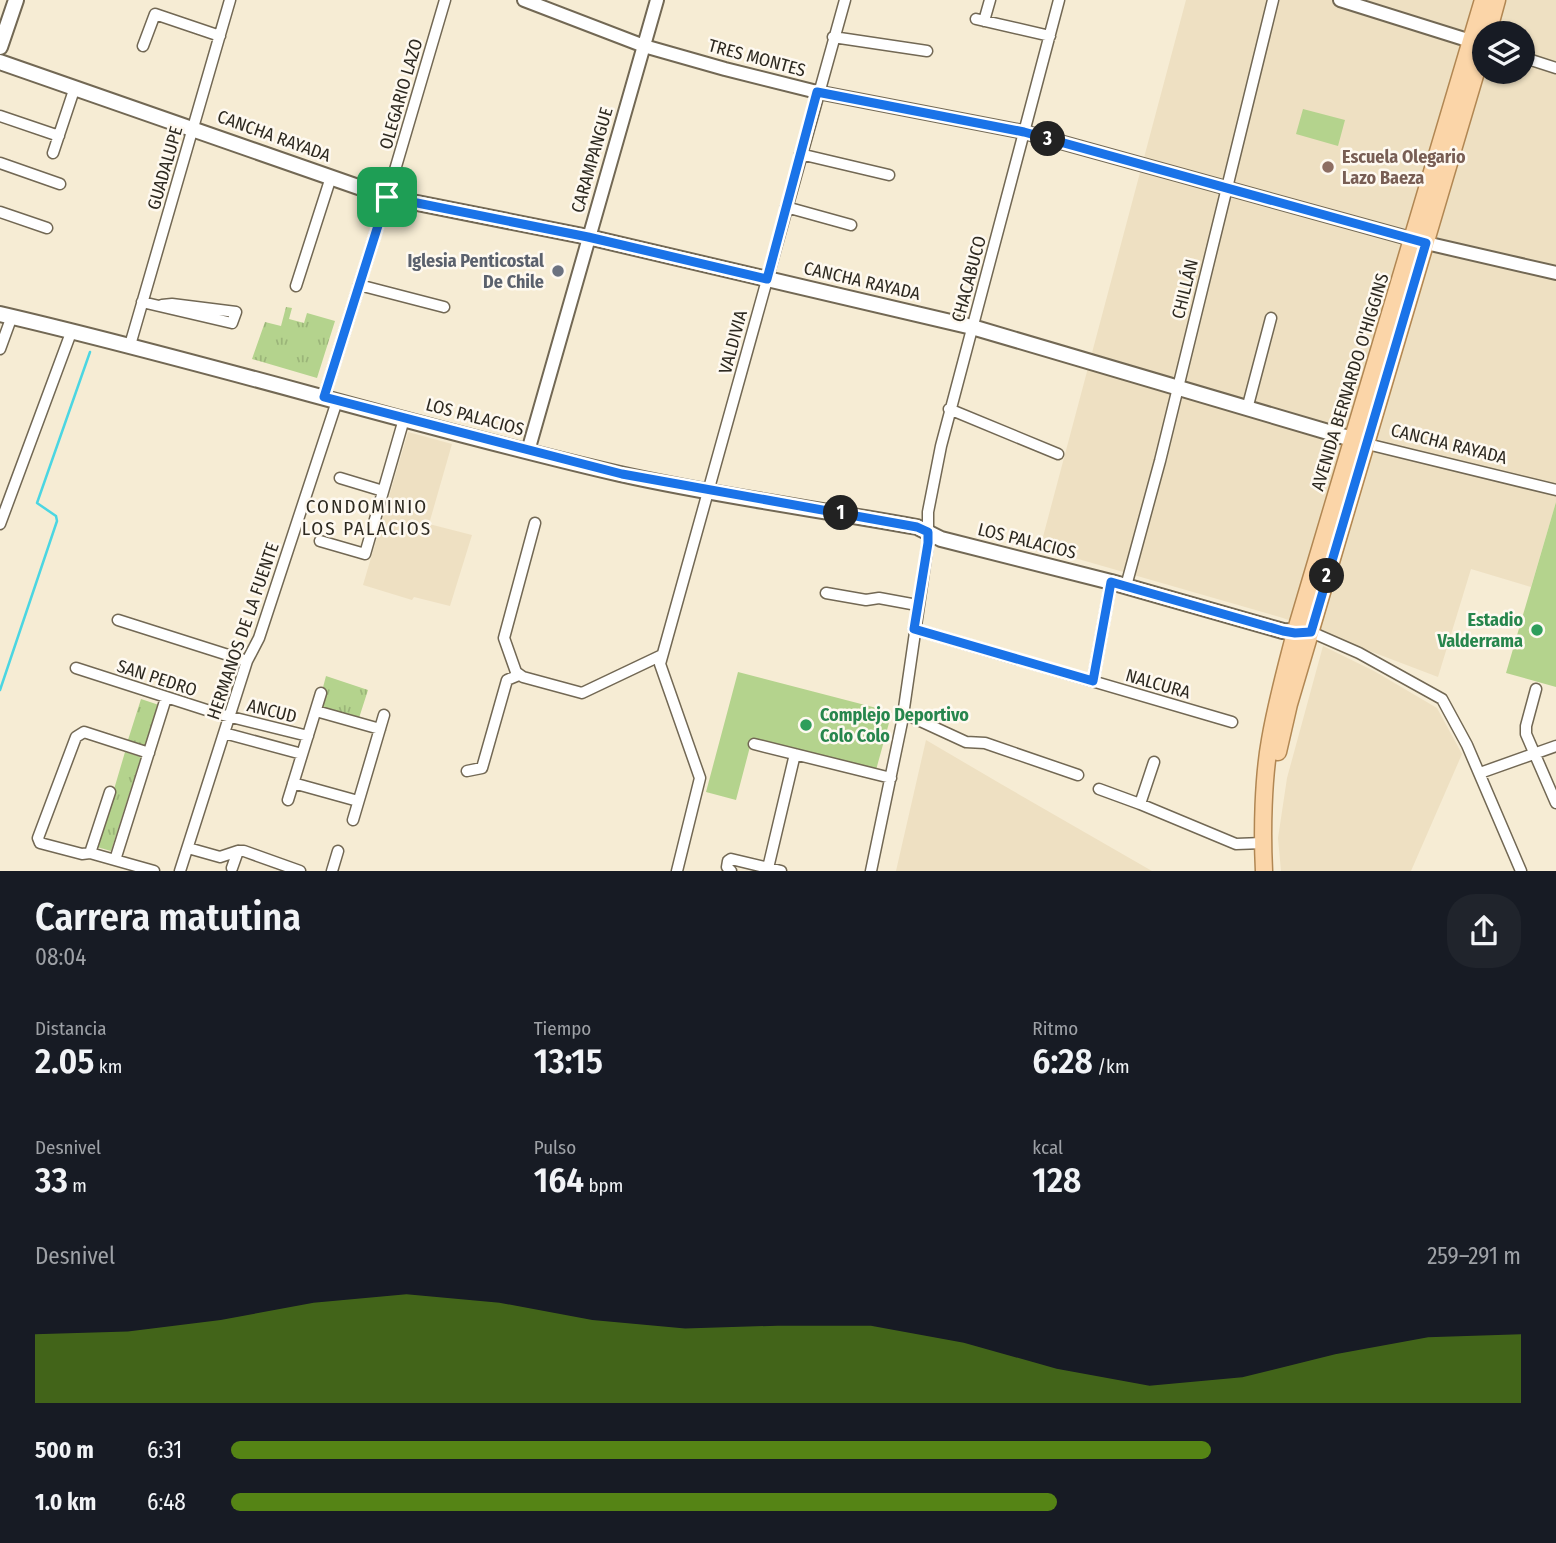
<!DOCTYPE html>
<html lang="es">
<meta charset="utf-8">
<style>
body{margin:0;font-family:"Fira Sans Condensed",sans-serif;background:#20242c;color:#f1f3f6;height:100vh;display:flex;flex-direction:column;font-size:26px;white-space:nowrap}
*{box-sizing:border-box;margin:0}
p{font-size:23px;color:#9ea1a6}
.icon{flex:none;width:38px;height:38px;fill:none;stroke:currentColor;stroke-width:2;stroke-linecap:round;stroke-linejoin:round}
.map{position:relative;height:871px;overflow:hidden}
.panel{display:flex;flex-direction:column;background:#171b24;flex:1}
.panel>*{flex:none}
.controls{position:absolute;left:1472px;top:21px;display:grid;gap:14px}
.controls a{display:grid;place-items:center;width:63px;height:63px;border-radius:50%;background:#171b24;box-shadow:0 2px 5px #0004;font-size:35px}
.pin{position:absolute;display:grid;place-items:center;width:60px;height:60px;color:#fff;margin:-30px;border-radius:14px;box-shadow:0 4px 10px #0006}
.km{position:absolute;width:35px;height:35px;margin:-18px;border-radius:50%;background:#222;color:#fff;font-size:19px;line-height:35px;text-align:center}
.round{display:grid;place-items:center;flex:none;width:74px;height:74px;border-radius:28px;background:#20242c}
.summary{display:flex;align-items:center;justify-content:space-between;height:119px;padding:0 35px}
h1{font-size:38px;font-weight:600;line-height:52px}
.figures{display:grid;grid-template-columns:repeat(3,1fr);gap:10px;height:119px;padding:7px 35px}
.figures div{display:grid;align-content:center}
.figures b{font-size:35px;font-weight:600}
.figures small{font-size:19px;font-weight:400}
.figures p{font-size:19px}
.chart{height:196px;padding:14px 35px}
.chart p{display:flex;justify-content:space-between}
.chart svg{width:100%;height:126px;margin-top:7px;fill:#558415;opacity:.7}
ul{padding:0 35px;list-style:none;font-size:23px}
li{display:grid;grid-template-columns:112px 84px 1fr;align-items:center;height:52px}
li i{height:18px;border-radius:9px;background:#558415}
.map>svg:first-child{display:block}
.built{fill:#eee0c2;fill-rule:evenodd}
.grass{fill:url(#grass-tufts)}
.green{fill:#b4d38d}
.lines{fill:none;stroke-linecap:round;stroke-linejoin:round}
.stream{stroke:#4bd6e2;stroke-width:2.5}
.minor-casing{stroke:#726854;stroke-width:13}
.tertiary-casing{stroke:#726854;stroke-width:16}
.secondary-casing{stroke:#726854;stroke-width:18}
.primary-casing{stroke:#b18753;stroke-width:19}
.minor{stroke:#fff;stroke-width:10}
.tertiary{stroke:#fff;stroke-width:12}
.secondary{stroke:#fff;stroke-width:14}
.primary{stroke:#fbd5a8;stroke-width:16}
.route-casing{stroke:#fff;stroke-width:14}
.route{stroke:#1a73e8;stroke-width:9}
.education-dot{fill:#8d6e63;stroke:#fef9f0;stroke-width:2.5}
.worship-dot{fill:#6b7280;stroke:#fef9f0;stroke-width:2.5}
.leisure-dot{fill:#2e9e5b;stroke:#fef9f0;stroke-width:2.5}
.labels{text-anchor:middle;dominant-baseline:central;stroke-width:5;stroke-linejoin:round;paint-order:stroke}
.street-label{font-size:18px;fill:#2d2920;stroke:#fef9f0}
.education-label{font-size:18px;font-weight:bold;fill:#785e54;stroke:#fef9f0;text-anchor:start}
.worship-label{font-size:18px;font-weight:bold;fill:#5b616d;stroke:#fef9f0;text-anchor:end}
.leisure-label{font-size:18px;font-weight:bold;fill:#27864d;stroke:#fef9f0;text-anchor:end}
.neighbourhood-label{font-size:19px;letter-spacing:2px;fill:#2d2920;stroke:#fef9f0}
</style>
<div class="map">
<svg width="1556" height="871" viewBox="0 0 1556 871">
<defs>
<pattern id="grass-tufts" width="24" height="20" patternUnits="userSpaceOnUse" patternTransform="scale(1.75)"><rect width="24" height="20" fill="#b4d38d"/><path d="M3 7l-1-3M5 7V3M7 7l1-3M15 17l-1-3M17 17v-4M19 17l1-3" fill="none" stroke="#9bb579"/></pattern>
</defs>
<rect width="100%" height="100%" fill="#f6ecd4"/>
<path class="built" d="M1186,0H1556V502L1531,587L1471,569L1438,677L1283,618L1040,548ZM1484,33H1522V72H1484Z
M408,432L452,444L429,524L472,535L450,606L414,597L412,600L363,585Z
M1323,646L1374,671L1437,708L1462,754L1411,871H1281L1278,838L1287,778Z
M926,740L1001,784L1152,871H896Z"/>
<path class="grass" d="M286,307L292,308L289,319L304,323L307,313L335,321L317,378L252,359L265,322L281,326Z
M326,676L368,690L359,718L322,708L326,692L322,691Z
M141,699L159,705L145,745L139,746L138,743L128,740Z
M125,752L141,757L111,851L97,847Z"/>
<path class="green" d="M1303,109L1345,120L1338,146L1296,134Z
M1556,502V687L1506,673Z
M738,672L892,712L876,770L752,739L736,800L706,792Z"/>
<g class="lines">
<path class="stream" d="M0,690L57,521L56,516L37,503L90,352"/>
<defs>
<path id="minor" d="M976,19L1050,36
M984,21L990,0
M833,37L927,51
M143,46L155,14L220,36
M1522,57L1556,68
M0,116L59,136
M53,153L75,87
M800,154L889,175
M0,163L60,184
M786,207L851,225
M0,212L47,228
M359,285L444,307
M296,286L331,177
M142,302L232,323L236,312L172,304L162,305
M130,345L230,0
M0,349L12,316
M324,397L387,197L445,0
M949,409L1058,454
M1247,409L1271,318
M1367,444L1556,490
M340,478L383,491
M535,523L504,638L516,672L523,677L582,693L662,655
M0,524L72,330
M320,541L365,554L404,419
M1126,586L1160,461L1273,0
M826,593L866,600L879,598L917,605
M118,620L247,661
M914,629L1232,722
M1311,632L1359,653L1442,699L1467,745L1521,871
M76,668L219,714L308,736
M1093,681L1111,582
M1536,689L1526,726V734L1556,803
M316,711L380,729
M903,713L966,742L985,743L1078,775
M224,733L302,754
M754,744L891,778
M149,753L84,732L76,737L38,838L40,843L82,854L90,853L154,871
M467,771L482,768L507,680L519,675
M1480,773L1556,746
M293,783L358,801
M1099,789L1140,804L1236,844L1263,843
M288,800L321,693
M1140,804L1154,762
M353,820L384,715
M188,848L220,857L238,851H244L300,871
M90,853L110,792
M115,860L166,698
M232,868L238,851
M768,868L795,754
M180,871L247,661L259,638L337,401
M332,871L338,851
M677,871L700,778L660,664L845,0
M731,871L727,867L728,861L731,859L781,871
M871,871L902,722L928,543V512L941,446L1059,0"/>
<path id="tertiary" d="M524,0L644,46L725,69L817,92L1024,132L1426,243L1556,273
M1340,0L1477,43
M528,451L657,0"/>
<path id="secondary" d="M0,47L16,0
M0,62L387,197L588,237L972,327L1362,442
M0,314C208,362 412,426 620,474C718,496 818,509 917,527L941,539L1111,582L1283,631L1306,632"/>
<path id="primary" d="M1488,33L1497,0
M1278,752L1289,704L1484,45
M1264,871C1262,831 1263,779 1270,740C1276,704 1286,668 1295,633L1483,0"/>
</defs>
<use href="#minor" class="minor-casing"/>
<use href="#tertiary" class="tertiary-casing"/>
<use href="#secondary" class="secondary-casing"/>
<use href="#primary" class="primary-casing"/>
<use href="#minor" class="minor"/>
<use href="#tertiary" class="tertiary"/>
<use href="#secondary" class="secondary"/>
<use href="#primary" class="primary"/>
</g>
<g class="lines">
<defs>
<path id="route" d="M817,92L1024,132L1426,243L1311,632L1295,633L1283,631L1111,582L1093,681L914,629L928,543V532L917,527L622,474L324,397L387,197L588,237L767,279Z"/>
</defs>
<use href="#route" class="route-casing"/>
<use href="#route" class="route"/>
</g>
<circle class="education-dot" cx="1328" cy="167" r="7"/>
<circle class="worship-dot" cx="558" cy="271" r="7"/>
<g class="leisure-dot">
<circle cx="1537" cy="630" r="7"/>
<circle cx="806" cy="725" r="7"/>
</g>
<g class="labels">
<g class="street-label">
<text transform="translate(757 58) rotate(15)">TRES MONTES</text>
<text transform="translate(401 94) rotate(-74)">OLEGARIO LAZO</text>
<text transform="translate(274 136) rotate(20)">CANCHA RAYADA</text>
<text transform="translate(592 160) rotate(-74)">CARAMPANGUE</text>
<text transform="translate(165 168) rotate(-74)">GUADALUPE</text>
<text transform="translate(969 279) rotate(-75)">CHACABUCO</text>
<text transform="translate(862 281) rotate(13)">CANCHA RAYADA</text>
<text transform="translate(1185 289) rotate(-76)">CHILLÁN</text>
<text transform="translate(733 342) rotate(-75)">VALDIVIA</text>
<text transform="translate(1350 382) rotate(-73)">AVENIDA BERNARDO O'HIGGINS</text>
<text transform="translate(475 417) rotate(15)">LOS PALACIOS</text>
<text transform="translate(1449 444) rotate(14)">CANCHA RAYADA</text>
<text transform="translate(1027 541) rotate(14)">LOS PALACIOS</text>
<text transform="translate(243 631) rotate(-71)">HERMANOS DE LA FUENTE</text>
<text transform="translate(157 678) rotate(18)">SAN PEDRO</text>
<text transform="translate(1158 684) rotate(16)">NALCURA</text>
<text transform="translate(272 711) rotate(14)">ANCUD</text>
</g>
<g class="education-label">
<text x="1342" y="157">Escuela Olegario<tspan x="1342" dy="21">Lazo Baeza</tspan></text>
</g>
<g class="worship-label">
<text x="544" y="261">Iglesia Penticostal<tspan x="544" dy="21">De Chile</tspan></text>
</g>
<g class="leisure-label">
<text x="1523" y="620">Estadio<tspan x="1523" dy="21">Valderrama</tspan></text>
<text x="820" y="715" text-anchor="start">Complejo Deportivo<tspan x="820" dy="21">Colo Colo</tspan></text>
</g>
<g class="neighbourhood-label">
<text x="367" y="506">CONDOMINIO<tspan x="367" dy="22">LOS PALACIOS</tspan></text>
</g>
</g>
</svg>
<div class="controls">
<a><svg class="icon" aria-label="layers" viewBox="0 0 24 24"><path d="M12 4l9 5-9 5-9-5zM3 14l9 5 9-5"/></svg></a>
</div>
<div class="pin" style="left:387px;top:197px;background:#1e9e55"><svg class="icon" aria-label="arrive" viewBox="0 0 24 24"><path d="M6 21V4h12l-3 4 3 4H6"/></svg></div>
<b class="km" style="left:841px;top:513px">1</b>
<b class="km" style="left:1327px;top:576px">2</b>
<b class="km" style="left:1048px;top:139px">3</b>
</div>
<section class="panel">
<div class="summary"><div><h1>Carrera matutina</h1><p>08:04</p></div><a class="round"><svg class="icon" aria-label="share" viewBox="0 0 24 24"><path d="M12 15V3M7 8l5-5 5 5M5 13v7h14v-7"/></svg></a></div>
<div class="figures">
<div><p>Distancia</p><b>2.05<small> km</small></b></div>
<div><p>Tiempo</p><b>13:15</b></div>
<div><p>Ritmo</p><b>6:28<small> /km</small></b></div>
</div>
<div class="figures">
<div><p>Desnivel</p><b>33<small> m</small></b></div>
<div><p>Pulso</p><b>164<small> bpm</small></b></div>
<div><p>kcal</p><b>128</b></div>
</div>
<div class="chart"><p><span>Desnivel</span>259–291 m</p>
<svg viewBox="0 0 160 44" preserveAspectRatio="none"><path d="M0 44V20L10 19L20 15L30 9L40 6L50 9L60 15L70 18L80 17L90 17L100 23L110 32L120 38L130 35L140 27L150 21L160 20V44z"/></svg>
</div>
<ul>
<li><b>500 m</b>6:31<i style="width:76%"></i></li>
<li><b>1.0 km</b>6:48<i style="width:64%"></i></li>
</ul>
</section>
